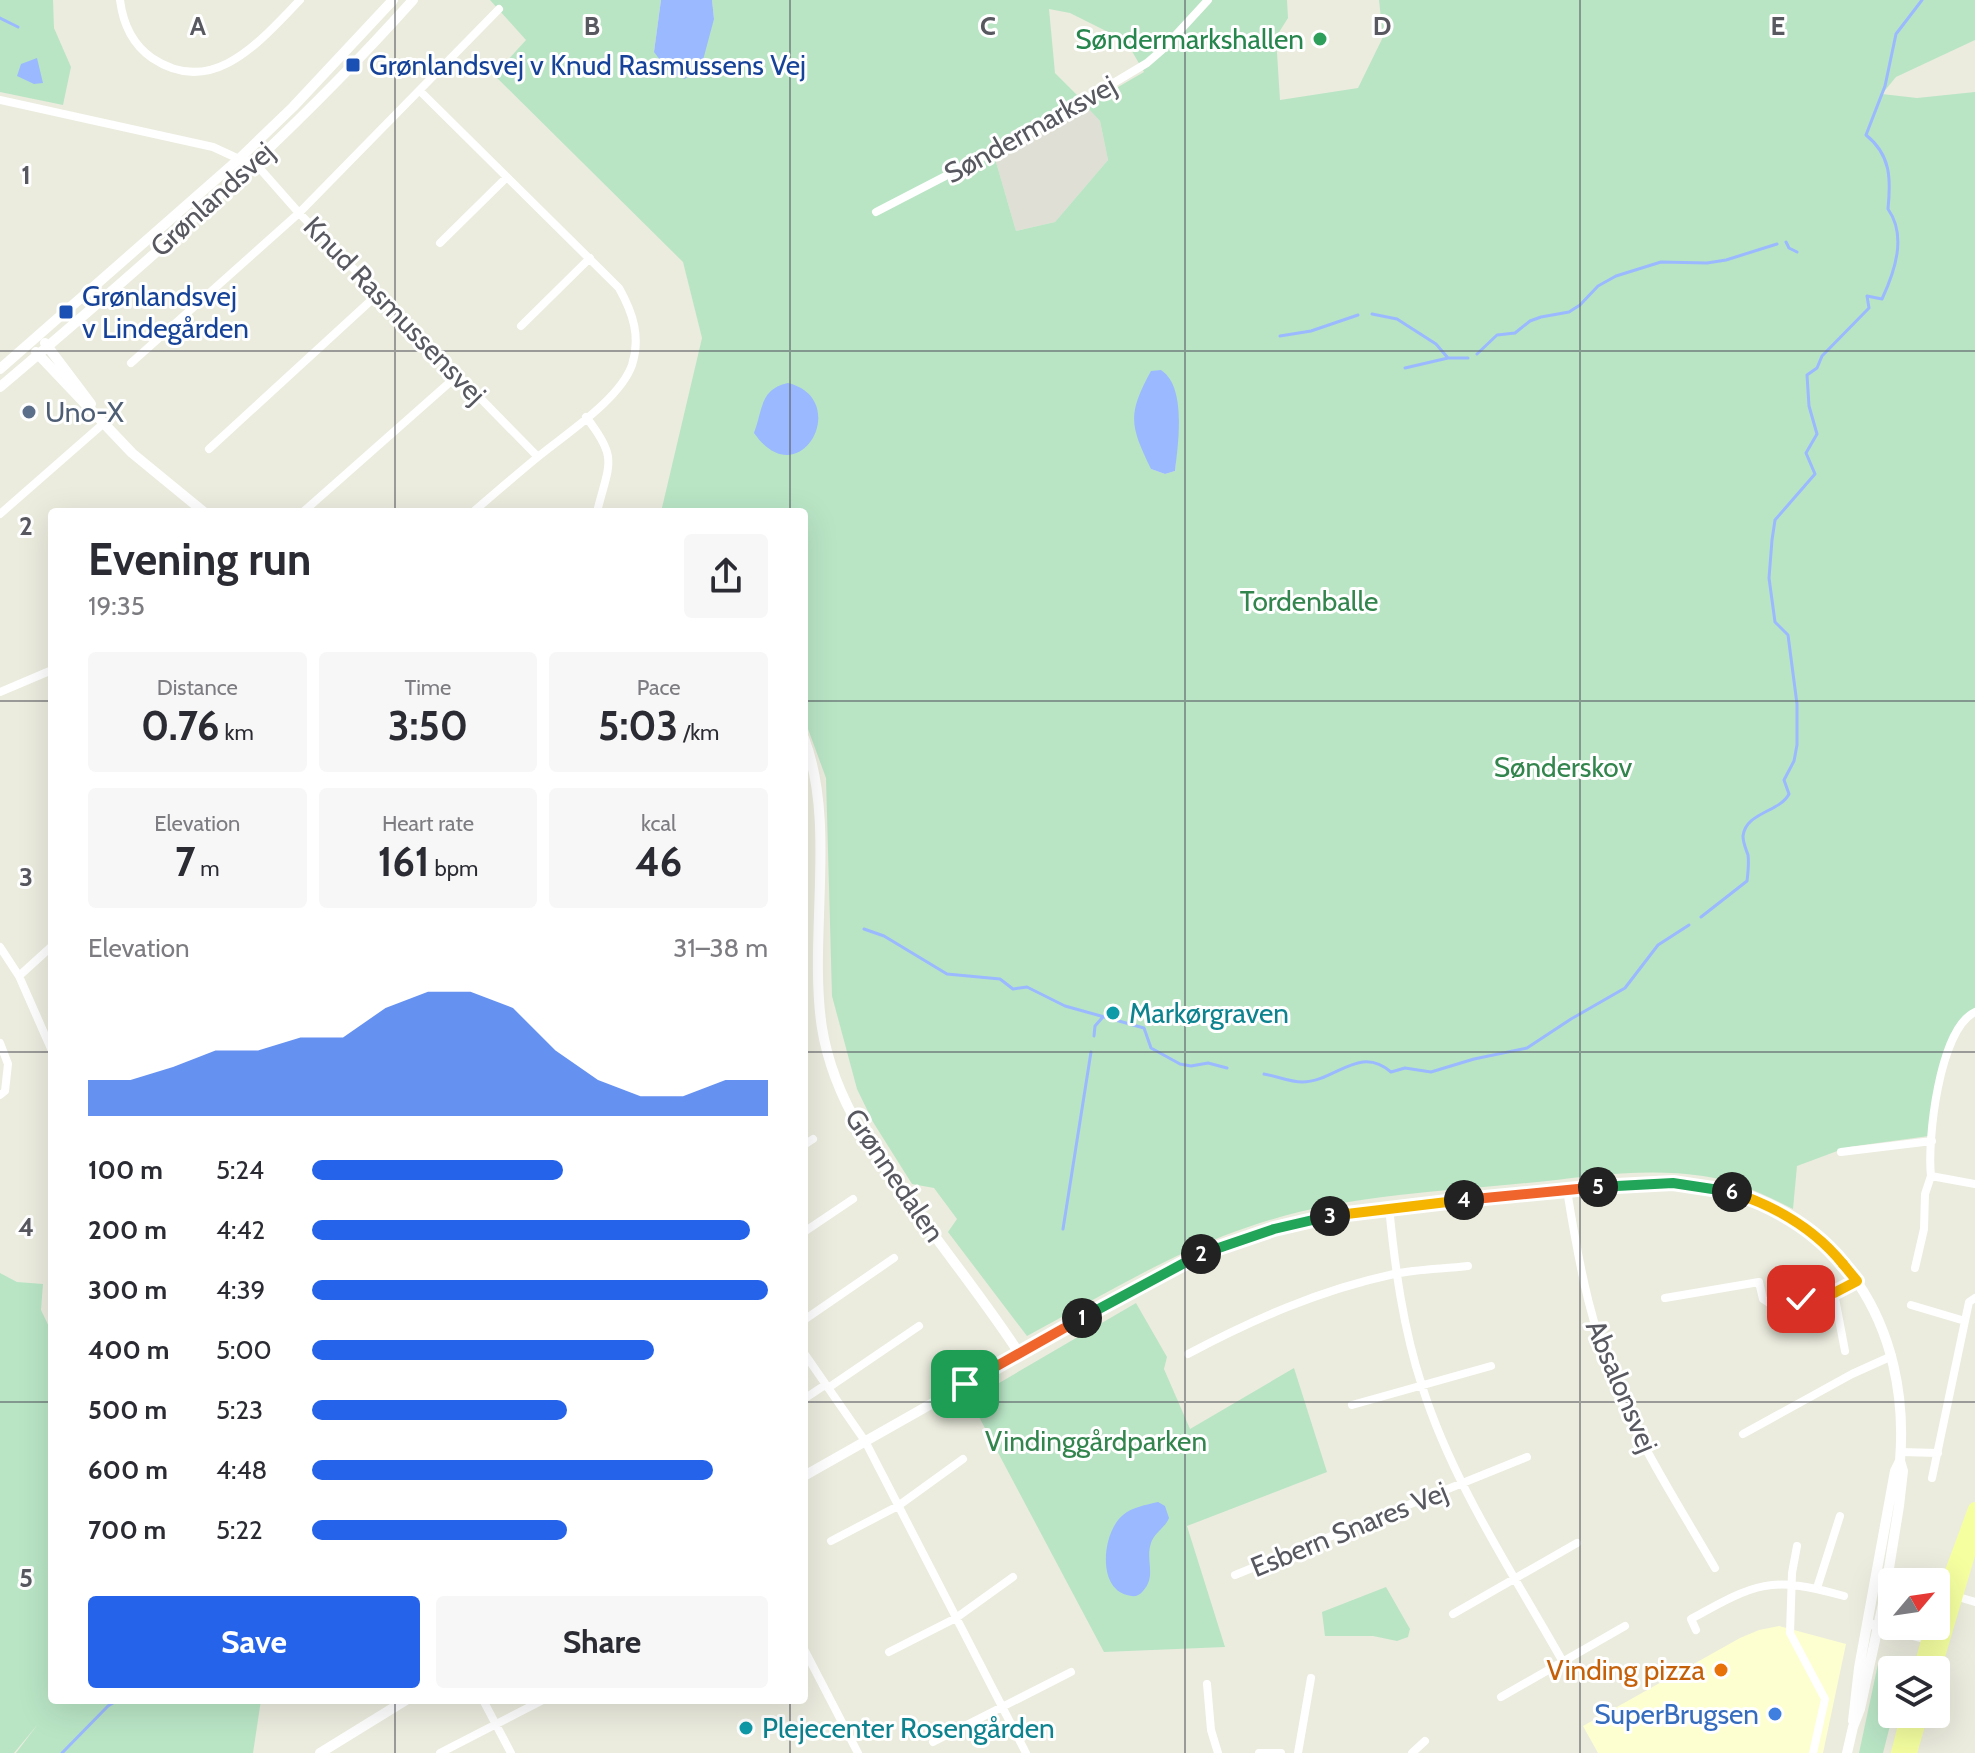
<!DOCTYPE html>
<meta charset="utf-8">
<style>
body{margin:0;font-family:Cabin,sans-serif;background:#f7f7f7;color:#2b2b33;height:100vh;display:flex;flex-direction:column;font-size:30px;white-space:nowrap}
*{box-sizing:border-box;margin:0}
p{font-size:26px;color:#7c7c81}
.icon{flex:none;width:44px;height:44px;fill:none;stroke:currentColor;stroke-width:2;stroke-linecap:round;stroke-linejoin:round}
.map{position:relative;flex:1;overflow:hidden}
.drawer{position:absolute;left:48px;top:508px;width:760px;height:1196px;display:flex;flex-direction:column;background:#fff;border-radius:8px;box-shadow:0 8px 32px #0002}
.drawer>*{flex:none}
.needle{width:52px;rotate:61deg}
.controls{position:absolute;left:1878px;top:1568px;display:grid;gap:16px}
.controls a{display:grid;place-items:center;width:72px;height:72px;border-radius:8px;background:#fff;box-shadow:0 8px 32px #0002;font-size:40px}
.pin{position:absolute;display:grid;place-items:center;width:68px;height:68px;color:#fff;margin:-34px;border-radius:16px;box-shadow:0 4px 12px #0006}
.km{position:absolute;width:40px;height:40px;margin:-20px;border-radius:50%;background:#222;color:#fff;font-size:22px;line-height:40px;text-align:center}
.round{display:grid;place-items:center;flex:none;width:84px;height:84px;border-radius:8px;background:#f7f7f7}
.headline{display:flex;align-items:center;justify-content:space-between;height:136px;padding:0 40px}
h1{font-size:44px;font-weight:800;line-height:60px}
.figures{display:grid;grid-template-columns:repeat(3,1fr);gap:12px;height:136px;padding:8px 40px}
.figures div{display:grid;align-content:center;border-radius:8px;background:#f7f7f7;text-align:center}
.figures b{font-size:40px;font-weight:800}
.figures small{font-size:22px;font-weight:400}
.figures p{font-size:22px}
.chart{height:224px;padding:16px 40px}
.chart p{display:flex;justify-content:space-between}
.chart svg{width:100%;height:144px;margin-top:8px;fill:#2563eb;opacity:.7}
.button{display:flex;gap:16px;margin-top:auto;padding:16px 40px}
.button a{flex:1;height:92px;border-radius:8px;background:#2563eb;color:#fff;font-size:32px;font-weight:800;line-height:92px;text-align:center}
.button a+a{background:#f7f7f7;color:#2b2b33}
ul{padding:0 40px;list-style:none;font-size:26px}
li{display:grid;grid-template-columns:128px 96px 1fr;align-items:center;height:60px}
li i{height:20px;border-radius:10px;background:#2563eb}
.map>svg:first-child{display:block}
.commercial{fill:#fdffd0}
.industrial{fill:#dfdfd6}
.green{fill:#b9e5c5;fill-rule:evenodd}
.water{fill:#9bb9ff}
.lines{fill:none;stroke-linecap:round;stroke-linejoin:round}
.stream{stroke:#9bb9ff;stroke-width:3}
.minor{stroke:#fff;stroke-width:8}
.tertiary{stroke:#fff;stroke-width:10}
.primary{stroke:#f5ffa0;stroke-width:14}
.split-1-casing{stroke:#fff;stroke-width:16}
.split-2-casing{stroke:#fff;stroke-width:16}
.split-3-casing{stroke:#fff;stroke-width:16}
.split-4-casing{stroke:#fff;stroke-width:16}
.split-5-casing{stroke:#fff;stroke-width:16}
.split-6-casing{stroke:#fff;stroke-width:16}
.split-7-casing{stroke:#fff;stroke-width:16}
.split-8-casing{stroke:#fff;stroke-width:16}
.split-1{stroke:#f0652b;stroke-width:10}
.split-2{stroke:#22a559;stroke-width:10}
.split-3{stroke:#22a559;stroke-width:10}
.split-4{stroke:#f5b400;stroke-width:10}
.split-5{stroke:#f0652b;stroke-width:10}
.split-6{stroke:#22a559;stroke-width:10}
.split-7{stroke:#f5b400;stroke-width:10}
.split-8{stroke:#f5b400;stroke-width:10}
.grid{fill:none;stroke:#585960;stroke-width:2;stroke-opacity:0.55}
.leisure-dot{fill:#2e9e5b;stroke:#fff;stroke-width:3}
.transit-dot{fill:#1a4fb4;stroke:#fff;stroke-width:3}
.service-dot{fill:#5c6f8a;stroke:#fff;stroke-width:3}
.culture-dot{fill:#0f9aa8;stroke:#fff;stroke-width:3}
.food-dot{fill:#e8710a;stroke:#fff;stroke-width:3}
.shop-dot{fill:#3f7fe0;stroke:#fff;stroke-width:3}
.labels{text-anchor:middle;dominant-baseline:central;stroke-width:6;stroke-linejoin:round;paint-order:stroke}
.leisure-label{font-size:28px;fill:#27864d;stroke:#fff;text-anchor:end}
.transit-label{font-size:28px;fill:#164399;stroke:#fff;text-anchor:start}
.street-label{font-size:28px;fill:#585960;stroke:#fff}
.service-label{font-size:28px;fill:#4e5e75;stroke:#fff;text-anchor:start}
.park-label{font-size:28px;fill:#32854c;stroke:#fff}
.culture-label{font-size:28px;fill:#0d838f;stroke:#fff;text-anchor:start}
.food-label{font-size:28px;fill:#c56008;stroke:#fff;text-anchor:end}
.shop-label{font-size:28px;fill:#366cbe;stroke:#fff;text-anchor:end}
.grid-label{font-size:26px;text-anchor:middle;font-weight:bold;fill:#585960;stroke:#fff;stroke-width:6;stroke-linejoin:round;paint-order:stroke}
</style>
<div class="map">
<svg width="1975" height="1753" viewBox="0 0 1975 1753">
<rect width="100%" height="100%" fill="#ebecde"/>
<path class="commercial" d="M1779,1626L1846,1644L1823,1753H1598L1583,1726L1740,1638L1759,1630Z"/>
<path class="industrial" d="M1087,106L1100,121L1108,160L1055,222L1016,231L994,155Z"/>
<path class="green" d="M0,0H53L54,28L71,67L63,105L0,92Z
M490,0H661L654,52L714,19L712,0H1287L1288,18L1276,37L1280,100L1358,88L1383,37L1379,0H1975V40L1896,77L1882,94L1917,98L1975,92V1009C1941,1027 1937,1101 1929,1136L1848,1147L1797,1166L1793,1209C1764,1194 1735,1181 1703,1176C1645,1167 1585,1177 1527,1183C1436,1192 1338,1196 1251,1226C1172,1252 1100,1297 1027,1336L948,1232L957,1219L934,1188L912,1184L873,1122L857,1089L832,996L826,778L804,718V512H661L702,338L683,262L494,75L526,40ZM1049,9L1070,13L1126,41L1144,72L1087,105L1055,73ZM1086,106L1100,121L1108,160L1055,222L1016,231L994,155ZM1179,422L1175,471L1165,474L1151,469Z
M0,1273L17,1282L43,1284L41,1310L52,1333V1700H261L253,1753H16L38,1724L14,1753H0Z
M1136,1303L1167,1357L1164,1369L1190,1429L1294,1368L1327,1472L1187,1526L1225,1647L1104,1652L970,1400Z
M1386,1587L1410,1629L1408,1637L1397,1641L1373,1636H1325L1322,1612Z
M1893,1659L1901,1670H1892L1893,1714L1883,1753H1859L1878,1664Z"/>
<path class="water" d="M661,0H712L714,19L703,60L685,79L669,72L654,52Z
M37,58L43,83L34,84L17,76L21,64Z
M1161,370C1187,387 1178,444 1175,471L1165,474L1151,469C1130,425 1127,415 1151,371Z
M788,383C853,399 800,498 754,433C763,409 760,389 788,383Z
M1158,1502L1165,1506L1169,1518C1165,1528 1154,1533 1151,1543C1145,1560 1157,1576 1143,1591C1138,1597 1133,1597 1127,1595C1096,1587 1103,1531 1123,1515C1132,1507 1146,1505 1158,1502Z"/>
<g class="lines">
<path class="stream" d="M0,18L18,27
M1786,242L1789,248L1797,252
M1372,314L1397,319L1436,344L1448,358H1468
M1280,336L1311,331L1358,315
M1477,354L1497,335L1515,333L1530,321L1541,317L1569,312L1580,305L1598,286L1616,276L1661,262L1707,263L1726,260L1777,244
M1405,368L1448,358
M1701,917L1747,881C1748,873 1749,863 1748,855C1746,849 1743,843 1743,836C1746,812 1780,812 1789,794L1784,780L1794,761L1797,745V704L1788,635L1775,622L1769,578L1772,540L1775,520L1815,474L1806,453L1817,434L1809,406L1807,375L1817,368L1822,356L1869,308L1867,296L1882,299C1895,271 1907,236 1888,209C1891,179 1891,155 1866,135L1885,86L1896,34L1922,0
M864,929L884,936L947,974L1000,979L1013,989L1027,987L1065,1006L1144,1028L1151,1048L1180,1064L1191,1066L1208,1063L1227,1068
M1094,1036L1095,1026L1102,1018
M1264,1074C1276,1076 1290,1082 1302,1082C1335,1082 1359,1044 1391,1072L1405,1068L1431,1072L1474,1059L1527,1048L1571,1019L1625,988L1658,945L1689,925
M1063,1229L1091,1052
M62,1753L108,1706L118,1700"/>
<path class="minor" d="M120,0C123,24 132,44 152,58C213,99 260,41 300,0
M420,91L619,288C633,313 641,337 632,365C620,399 567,433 539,456C517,474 495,493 473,512
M0,100L213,147L239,159L254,162L299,213L538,457
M876,212L1040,127L1147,63L1162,50L1208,0
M440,243L507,177
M521,326L590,258
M131,363L299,213L499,9
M586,417C619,459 609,463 597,512
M209,449L378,294
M303,512L458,375
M0,514L104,423
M0,692L52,670
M0,947L19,976L52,946
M19,976L52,1051
M0,1043L8,1064L5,1091L0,1095
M804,1145L813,1139
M1841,1152L1932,1141
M1931,1176C1927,1141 1939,1029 1975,1012
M1567,1190C1579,1266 1593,1338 1625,1408C1651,1463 1685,1516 1715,1568
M1389,1207C1395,1268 1403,1328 1422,1386C1453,1484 1513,1573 1563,1662
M804,1232L853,1199
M1915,1268L1924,1229L1925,1194L1931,1176L1975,1184
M1809,1270L1813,1297
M1834,1293L1845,1351
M1665,1298L1759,1282L1763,1299L1772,1305L1834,1293L1857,1281
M1911,1305L1965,1321
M804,1320L894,1258
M804,1353L865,1441L1026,1753
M1188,1354C1254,1319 1320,1290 1394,1274C1418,1269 1443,1269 1468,1266
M828,1388L919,1326
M804,1399L825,1385
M1352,1405L1491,1366
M1743,1434L1852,1374L1892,1356
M1901,1452L1938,1453
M1932,1478L1969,1302L1975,1298
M831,1541L898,1506L963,1459
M1797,1546L1792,1573L1790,1633L1825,1699L1813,1753
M1235,1575L1527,1457
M1817,1588L1840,1516
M1955,1596L1975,1602
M1453,1614L1577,1543
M1696,1630L1691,1619C1756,1583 1770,1575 1844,1596
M804,1649L858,1753
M889,1652L956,1618L1013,1577
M1207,1684L1211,1730L1218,1753
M1501,1697L1625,1626
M483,1700L511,1753
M933,1742L1071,1672
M440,1753L543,1700
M1259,1753H1281
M1298,1753L1311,1678
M1412,1753L1425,1741"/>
<path class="tertiary" d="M45,343L91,404
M36,352L132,453L204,512
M0,369L239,159L293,107L393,0
M0,387C144,265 287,141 413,0
M804,738C837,824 808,937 822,1028C834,1102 879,1162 923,1220C955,1264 989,1307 1019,1353
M804,1476L1159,1275C1259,1221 1368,1210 1480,1198C1520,1194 1560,1190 1600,1187C1634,1184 1669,1180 1703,1186C1841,1210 1911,1327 1900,1461L1903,1471L1899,1506L1884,1599L1860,1709L1853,1727L1847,1753
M1874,1625L1932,1640
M1853,1721L1859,1668L1895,1471L1900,1461
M320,1753L406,1700"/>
<path class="primary" d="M1936,1615L1975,1509
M1920,1670L1932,1626
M1934,1670L1975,1531
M1898,1753L1908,1714
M1910,1753L1921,1714"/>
</g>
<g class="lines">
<defs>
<path id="split-1" d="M965,1384L1082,1318"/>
<path id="split-2" d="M1082,1318L1201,1254"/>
<path id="split-3" d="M1201,1254L1274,1229L1330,1216"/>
<path id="split-4" d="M1330,1216L1464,1200"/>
<path id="split-5" d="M1464,1200L1598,1187"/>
<path id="split-6" d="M1598,1187L1673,1183L1732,1192"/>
<path id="split-7" d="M1732,1192C1775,1206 1814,1228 1843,1264"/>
<path id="split-8" d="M1801,1299L1834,1293L1857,1281L1843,1264"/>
</defs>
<use href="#split-1" class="split-1-casing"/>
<use href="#split-2" class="split-2-casing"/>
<use href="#split-3" class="split-3-casing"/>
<use href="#split-4" class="split-4-casing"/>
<use href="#split-5" class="split-5-casing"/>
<use href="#split-6" class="split-6-casing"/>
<use href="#split-7" class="split-7-casing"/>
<use href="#split-8" class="split-8-casing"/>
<use href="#split-1" class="split-1"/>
<use href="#split-2" class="split-2"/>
<use href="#split-3" class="split-3"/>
<use href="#split-4" class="split-4"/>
<use href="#split-5" class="split-5"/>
<use href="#split-6" class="split-6"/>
<use href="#split-7" class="split-7"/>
<use href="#split-8" class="split-8"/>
</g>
<path class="grid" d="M395,0V512M790,0V512M1185,0V1753M1580,0V1753M0,351H1975M0,701H52M804,701H1975M0,1052H52M804,1052H1975M0,1402H52M804,1402H1975M395,1700V1753M790,1700V1753"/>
<circle class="leisure-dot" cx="1320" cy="39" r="8"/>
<g class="transit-dot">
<rect x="345" y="57" width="16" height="16" rx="4"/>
<rect x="58" y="304" width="16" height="16" rx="4"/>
</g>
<circle class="service-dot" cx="29" cy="412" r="8"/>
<g class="culture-dot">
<circle cx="1113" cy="1013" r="8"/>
<circle cx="746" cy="1728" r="8"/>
</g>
<circle class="food-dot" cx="1721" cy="1670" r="8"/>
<circle class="shop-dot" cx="1775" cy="1714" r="8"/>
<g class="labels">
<g class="leisure-label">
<text x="1304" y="39">Søndermarkshallen</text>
</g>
<g class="transit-label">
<text x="369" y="65">Grønlandsvej v Knud Rasmussens Vej</text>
<text x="82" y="296">Grønlandsvej<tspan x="82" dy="32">v Lindegården</tspan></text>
</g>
<g class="street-label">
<text transform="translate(1030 129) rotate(-29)">Søndermarksvej</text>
<text transform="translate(212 199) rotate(-42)">Grønlandsvej</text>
<text transform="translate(395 310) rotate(46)">Knud Rasmussensvej</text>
<text transform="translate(895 1175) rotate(56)">Grønnedalen</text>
<text transform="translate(1622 1386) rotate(67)">Absalonsvej</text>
<text transform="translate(1349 1529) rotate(-22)">Esbern Snares Vej</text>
</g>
<g class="service-label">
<text x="45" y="412">Uno-X</text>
</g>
<g class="park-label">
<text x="1309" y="601">Tordenballe</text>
<text x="1563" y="767">Sønderskov</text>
<text x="1096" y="1441">Vindinggårdparken</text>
</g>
<g class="culture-label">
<text x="1129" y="1013">Markørgraven</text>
<text x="762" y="1728">Plejecenter Rosengården</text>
</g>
<g class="food-label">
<text x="1705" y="1670">Vinding pizza</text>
</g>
<g class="shop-label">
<text x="1759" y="1714">SuperBrugsen</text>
</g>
</g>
<g class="grid-label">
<text x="198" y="35">A</text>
<text x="592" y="35">B</text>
<text x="988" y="35">C</text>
<text x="1382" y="35">D</text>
<text x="1778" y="35">E</text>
<text x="26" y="184">1</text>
<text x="26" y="535">2</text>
<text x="26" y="886">3</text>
<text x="26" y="1236">4</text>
<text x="26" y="1587">5</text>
</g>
</svg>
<div class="controls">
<a><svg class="needle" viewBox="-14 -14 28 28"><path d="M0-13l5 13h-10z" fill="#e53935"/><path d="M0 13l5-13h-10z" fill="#7c7c81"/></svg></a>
<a><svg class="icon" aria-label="layers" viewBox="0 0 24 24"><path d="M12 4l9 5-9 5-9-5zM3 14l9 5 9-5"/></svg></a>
</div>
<div class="pin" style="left:965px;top:1384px;background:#1e9e55"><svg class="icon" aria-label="arrive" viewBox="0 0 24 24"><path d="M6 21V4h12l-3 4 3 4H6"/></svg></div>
<div class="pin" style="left:1801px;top:1299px;background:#d93025"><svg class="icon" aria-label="check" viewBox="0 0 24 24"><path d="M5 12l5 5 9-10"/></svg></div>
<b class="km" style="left:1082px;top:1318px">1</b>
<b class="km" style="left:1201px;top:1254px">2</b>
<b class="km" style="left:1330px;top:1216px">3</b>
<b class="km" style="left:1464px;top:1200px">4</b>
<b class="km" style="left:1598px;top:1187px">5</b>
<b class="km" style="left:1732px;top:1192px">6</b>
<section class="drawer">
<div class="headline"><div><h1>Evening run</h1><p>19:35</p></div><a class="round"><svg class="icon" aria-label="share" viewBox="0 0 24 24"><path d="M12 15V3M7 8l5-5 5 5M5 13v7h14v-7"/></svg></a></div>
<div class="figures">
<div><p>Distance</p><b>0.76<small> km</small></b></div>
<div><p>Time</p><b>3:50</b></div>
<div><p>Pace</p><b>5:03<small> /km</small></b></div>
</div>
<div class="figures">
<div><p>Elevation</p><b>7<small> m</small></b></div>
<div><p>Heart rate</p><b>161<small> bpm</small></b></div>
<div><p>kcal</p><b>46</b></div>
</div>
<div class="chart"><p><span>Elevation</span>31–38 m</p>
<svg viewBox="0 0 160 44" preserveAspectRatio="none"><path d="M0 44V33L10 33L20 29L30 24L40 24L50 20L60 20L70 11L80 6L90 6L100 11L110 24L120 33L130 38L140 38L150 33L160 33V44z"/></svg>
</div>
<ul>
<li><b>100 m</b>5:24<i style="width:55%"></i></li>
<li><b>200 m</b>4:42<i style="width:96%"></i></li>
<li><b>300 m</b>4:39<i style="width:100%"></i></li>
<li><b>400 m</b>5:00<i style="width:75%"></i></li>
<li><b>500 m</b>5:23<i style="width:56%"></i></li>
<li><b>600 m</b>4:48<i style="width:88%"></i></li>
<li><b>700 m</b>5:22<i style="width:56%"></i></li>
</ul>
<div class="button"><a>Save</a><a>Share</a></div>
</section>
</div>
